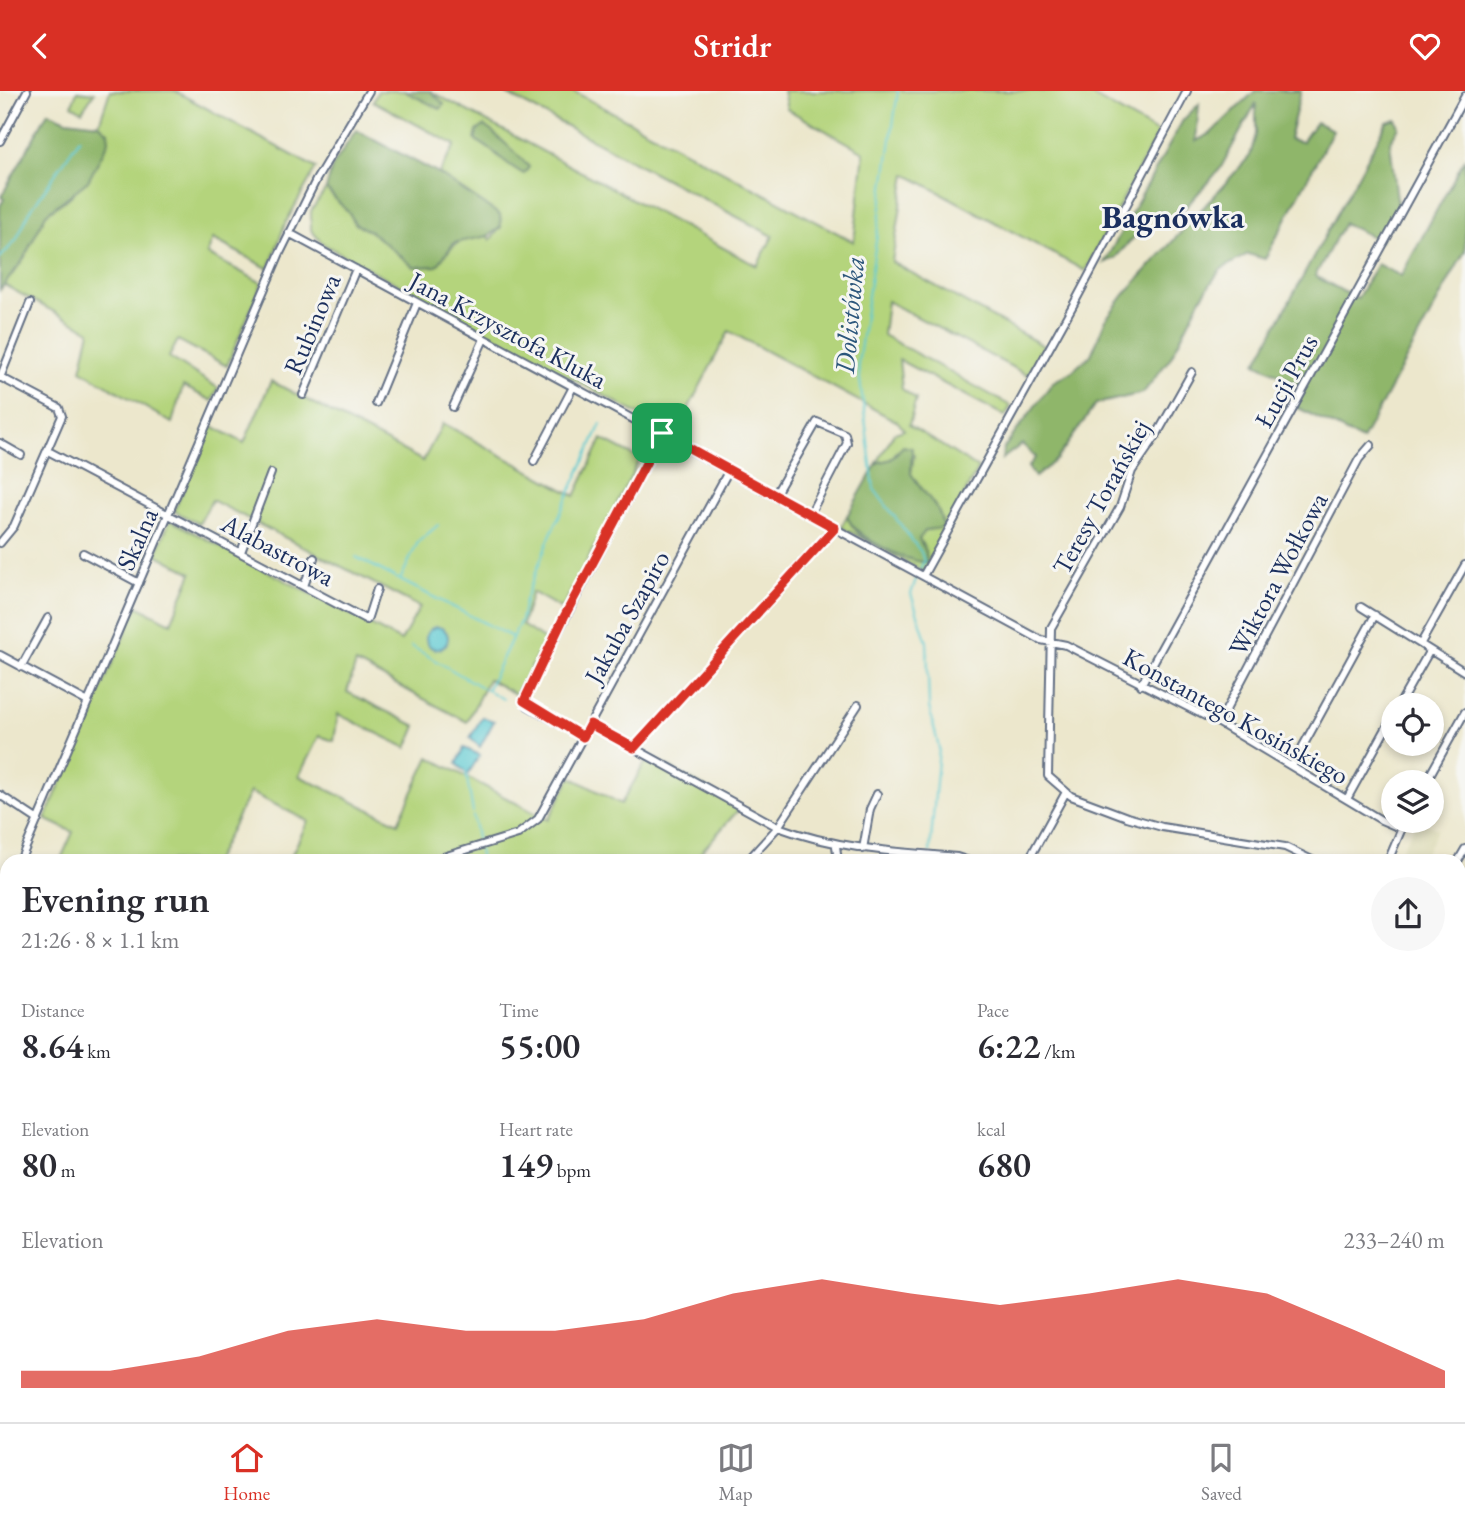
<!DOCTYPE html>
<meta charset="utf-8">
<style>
body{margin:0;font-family:"EB Garamond",serif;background:#f7f7f7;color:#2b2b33;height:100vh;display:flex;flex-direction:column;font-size:26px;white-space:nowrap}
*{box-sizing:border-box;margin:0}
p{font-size:23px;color:#7c7c81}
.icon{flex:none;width:38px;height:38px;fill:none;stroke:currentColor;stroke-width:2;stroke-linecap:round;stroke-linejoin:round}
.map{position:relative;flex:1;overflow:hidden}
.panel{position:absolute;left:0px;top:763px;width:1466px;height:569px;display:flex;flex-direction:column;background:#fff;border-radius:21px 21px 0 0;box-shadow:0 4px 10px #0003}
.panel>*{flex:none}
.buttons{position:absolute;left:1381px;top:602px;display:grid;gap:14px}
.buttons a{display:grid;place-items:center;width:63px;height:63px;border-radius:50%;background:#fff;box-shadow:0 4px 10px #0003;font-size:35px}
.pin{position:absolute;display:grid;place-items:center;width:60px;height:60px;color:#fff;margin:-30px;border-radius:14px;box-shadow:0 4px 10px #0006}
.round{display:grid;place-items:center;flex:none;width:74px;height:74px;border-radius:37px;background:#f7f7f7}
.summary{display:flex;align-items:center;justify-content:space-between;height:119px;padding:0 21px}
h1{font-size:38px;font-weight:600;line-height:52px}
.stats{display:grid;grid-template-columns:repeat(3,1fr);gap:10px;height:119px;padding:7px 21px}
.stats div{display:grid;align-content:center}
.stats b{font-size:35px;font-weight:600}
.stats small{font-size:19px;font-weight:400}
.stats p{font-size:19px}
.chart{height:196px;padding:14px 21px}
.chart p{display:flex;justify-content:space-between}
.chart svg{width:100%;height:126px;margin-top:7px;fill:#d93025;opacity:.7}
header{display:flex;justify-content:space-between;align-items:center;height:91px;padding:0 21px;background:#d93025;color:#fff;font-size:32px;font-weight:600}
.tab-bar{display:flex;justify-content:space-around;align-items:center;height:98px;border-top:2px solid #e1e1e2;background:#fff;font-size:19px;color:#7c7c81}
.tab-bar a{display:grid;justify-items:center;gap:4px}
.tab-bar .selected{color:#d93025}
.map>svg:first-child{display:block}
.built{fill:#dfddbb}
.green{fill:#b4d47b;stroke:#68826c;stroke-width:2}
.forest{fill:#8fb66b;stroke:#557264;stroke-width:2}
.water{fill:#5dcad2;stroke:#3c7c98;stroke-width:2}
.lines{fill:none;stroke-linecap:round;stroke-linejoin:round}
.stream{stroke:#5dcad2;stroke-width:2}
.minor-casing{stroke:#646f84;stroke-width:10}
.minor{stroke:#fff;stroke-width:6}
.route-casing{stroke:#fff;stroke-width:14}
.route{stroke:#d93025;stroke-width:9}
.labels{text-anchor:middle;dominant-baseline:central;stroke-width:6;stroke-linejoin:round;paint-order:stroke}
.street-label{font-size:26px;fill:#1b2f5e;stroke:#f6f6f2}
.water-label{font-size:28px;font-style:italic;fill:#2c567b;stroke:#f6f6f2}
.district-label{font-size:33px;font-weight:bold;fill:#1b2f5e;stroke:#f6f6f2}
</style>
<header><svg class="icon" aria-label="back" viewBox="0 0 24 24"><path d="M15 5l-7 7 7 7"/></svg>Stridr<svg class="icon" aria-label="heart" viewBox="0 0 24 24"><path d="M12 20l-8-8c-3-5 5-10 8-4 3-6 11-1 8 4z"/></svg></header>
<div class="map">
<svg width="1465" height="1331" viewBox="0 0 1465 1331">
<rect width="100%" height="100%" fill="#f6f6f2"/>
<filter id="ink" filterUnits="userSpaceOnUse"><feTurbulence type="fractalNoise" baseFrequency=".0143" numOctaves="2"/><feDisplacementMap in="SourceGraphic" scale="14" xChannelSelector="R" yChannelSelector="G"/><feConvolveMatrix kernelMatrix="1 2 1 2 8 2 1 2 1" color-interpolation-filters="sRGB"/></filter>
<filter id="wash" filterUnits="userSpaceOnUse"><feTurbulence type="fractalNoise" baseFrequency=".00686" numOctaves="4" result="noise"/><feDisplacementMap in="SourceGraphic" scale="28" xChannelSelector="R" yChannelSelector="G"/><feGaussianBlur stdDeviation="1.57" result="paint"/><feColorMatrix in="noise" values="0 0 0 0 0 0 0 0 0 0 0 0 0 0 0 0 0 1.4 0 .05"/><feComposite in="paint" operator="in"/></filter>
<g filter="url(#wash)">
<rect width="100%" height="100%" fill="#ece7cc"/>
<path class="built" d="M1417,730L1438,738L1425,763L1427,765L1424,770H1395Z"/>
<path class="green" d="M77,0L94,2L82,20L72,14Z
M110,0H175L316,77L285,133L269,178L213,148L207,163L262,192L227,275L178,249L169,266L218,297L212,310L183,295L172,332L81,279L90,240L4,194L23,169L46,123L71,105L108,41L99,33Z
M378,0H430L757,175L773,145L501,0H573L854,151L864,61L787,18L783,0H1084L1158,42L1085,180L906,83L892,171L1044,255L1027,284L887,210L883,244L1011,315L1005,325L899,269L902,298L916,308L909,334L978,377L924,481L841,436L847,425C858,456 898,461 926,460L919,448L926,439L944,436L938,419L911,383L914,363L897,360L891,368L877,372L894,342L904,339L898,331L729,240L675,343L323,153L311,139V120L326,98L350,123L355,133L370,140L414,176L436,175C454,152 458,147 488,145L490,149L501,136L500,124L439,83L455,54L373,10Z
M271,290L423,370L443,332L575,405L602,348L640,368L562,518L532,501L522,534L545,549L517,604L488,588L467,631L356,572L347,601L416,635L407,657L338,623L334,650L319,645L299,685L398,732L429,666L548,729L571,686L621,713L649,665L741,716L693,770H293L290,767L308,730L250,701L215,770H60L73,741L45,728L137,515L171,532L192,482L156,463L170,429L401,550L420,516L212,409L199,433L174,420L211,334L244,352Z
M1460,791L1465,795V854L1460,864Z
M0,997L7,1001V1078L0,1071V1026L3,1022L0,1020Z
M1465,1045V1104L1460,1105V1046Z
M533,1325H646L645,1331H531Z"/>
<path class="forest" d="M404,0H430L444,13L440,18Z
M1255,0H1301L1289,48L1302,51L1316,31L1333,39L1265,168L1248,163L1220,179L1201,207L1171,266L1143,302L1096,313L1057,368L1035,386L1028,376L1036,366L1022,353L1002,368L1004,357L1053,291L1071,281L1091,264L1106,228L1124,204L1250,65L1256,43V12L1220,78L1175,128L1158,120L1115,167L1104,172L1183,29L1199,13L1196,50L1210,43Z
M48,21L67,29L99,33L108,41L109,50L88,90L46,123L23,169L0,199V115L4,108L1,106Z
M1396,28L1399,36L1390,51L1398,116L1380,150L1344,132L1315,185L1357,208L1377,173L1401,185L1465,67V160L1362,349L1294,315L1304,296L1256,272L1387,31Z
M484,35C491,38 522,68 529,76L524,83C504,73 494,58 475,49L477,40Z
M356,39L439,83L500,124L501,136L488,145L454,152L437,175L414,176L370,140L355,133L350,123L326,98L332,76Z
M903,355L912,357L911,383L938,419L944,437L926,439L919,448L926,460L927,472C904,469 855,447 847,425L877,372L891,368Z
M3,822L7,824V943L0,937V828Z"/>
<path class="water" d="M426 547a11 11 0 1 1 22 0a11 11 0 1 1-22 0Z
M482,626L494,630L480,656L470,647Z
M464,657L480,664L468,683L457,673Z"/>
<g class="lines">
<path class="stream" d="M898,0L858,273L874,398L921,461L924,470L920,478
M0,167L16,149L30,120L80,47
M438,434L418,451L400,489L512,546
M356,466L398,488
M917,485L911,503L927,551L929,616L939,657L930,761
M411,555L486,599
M503,608L487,599L521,529L525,509L550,445L601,333
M466,682L473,721
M473,725L478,752
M479,759L481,770
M929,767V770
M1460,810L1465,809
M559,1331L561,1325"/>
</g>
</g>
<g filter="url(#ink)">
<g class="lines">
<defs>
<path id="minor" d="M0,50L27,0
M289,142L1041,549L1066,554L1219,632L1381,729L1402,738
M1192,281L1156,345L1132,380L1120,416L1051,537L1048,685L1071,705L1127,726L1162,736L1285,756L1314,770
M0,286L59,317L62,325L14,435L0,452
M0,287L30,212
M303,304L356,178
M376,312L417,212
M453,316L484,248
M0,352L21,364
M48,360L367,529L377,498
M534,370L573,296
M775,404L817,331L845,343L847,352L810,423
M241,461L271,382
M83,462L139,492
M923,485L1077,207L1187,0
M304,495L314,467
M1361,516L1465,581
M1421,552L1465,474
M0,564L88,611
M21,576L48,527
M1141,594L1465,5
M1399,614L1430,559
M1219,632L1359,368L1371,354
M590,633L778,736C837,758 895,761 957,766L969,770
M583,646L528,615L524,610L526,602L662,343
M634,657L835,437
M1292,675L1375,524
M1426,691L1465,621
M0,704L38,729
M1347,708L1393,625
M836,755L838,770
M863,758L870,718L877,703
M20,770L279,164L316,89L369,0
M430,770L518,743L538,728L729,379
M747,770L778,736L858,614
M1028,770L1066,701
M1388,770L1405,730
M1458,770L1465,758
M0,816L7,800
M0,893L7,896
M1460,940L1465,939
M1460,1003L1465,1002
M0,1147L7,1153
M1460,1155L1465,1156
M1460,1218L1465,1220
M0,1227L7,1233
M1460,1290L1465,1280
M0,1299L7,1293
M699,1325L732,1331
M868,1325L874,1331
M1134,1326L1138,1328L1136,1331
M53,1331L58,1325
M308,1331L311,1325
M469,1331L473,1325
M645,1331L646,1325
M812,1331L815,1325
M888,1331L894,1325
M961,1331L964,1325
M1071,1331L1072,1325
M1201,1331L1204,1325
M1227,1331L1228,1325
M1289,1331L1290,1325
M1353,1331L1354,1325
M1436,1331L1440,1325"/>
</defs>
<use href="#minor" class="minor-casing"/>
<use href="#minor" class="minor"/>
</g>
</g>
<g class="lines" filter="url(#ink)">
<defs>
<path id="route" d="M662,342L835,437L634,657L590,633L583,646L524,610L564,526Z"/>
</defs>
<use href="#route" class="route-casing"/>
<use href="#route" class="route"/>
</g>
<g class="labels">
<g class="street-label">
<text transform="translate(312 233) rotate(-67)">Rubinowa</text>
<text transform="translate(508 239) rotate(28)">Jana Krzysztofa Kluka</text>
<text transform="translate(1286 290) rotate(-61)">Łucji Prus</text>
<text transform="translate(1101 406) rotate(-61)">Teresy Torańskiej</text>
<text transform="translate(137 448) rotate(-66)">Skalna</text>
<text transform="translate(278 459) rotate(28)">Alabastrowa</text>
<text transform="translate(1278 483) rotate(-62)">Wiktora Wołkowa</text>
<text transform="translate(627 526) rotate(-61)">Jakuba Szapiro</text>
<text transform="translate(1236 625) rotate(29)">Konstantego Kosińskiego</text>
</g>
<g class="water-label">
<text transform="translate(849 224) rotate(-85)">Dolistówka</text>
</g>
<g class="district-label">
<text x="1173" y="125">Bagnówka</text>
</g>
</g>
</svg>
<div class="buttons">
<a><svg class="icon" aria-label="locate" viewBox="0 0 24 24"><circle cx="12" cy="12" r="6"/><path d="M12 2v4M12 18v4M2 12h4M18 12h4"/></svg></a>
<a><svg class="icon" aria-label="layers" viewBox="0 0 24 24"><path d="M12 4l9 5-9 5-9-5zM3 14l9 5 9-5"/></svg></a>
</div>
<div class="pin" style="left:662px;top:342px;background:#1e9e55"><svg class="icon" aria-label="arrive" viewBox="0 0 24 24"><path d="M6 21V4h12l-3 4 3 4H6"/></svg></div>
<section class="panel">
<div class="summary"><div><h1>Evening run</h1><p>21:26 · 8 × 1.1 km</p></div><a class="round"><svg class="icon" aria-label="share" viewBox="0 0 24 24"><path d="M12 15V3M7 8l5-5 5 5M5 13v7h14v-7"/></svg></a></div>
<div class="stats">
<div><p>Distance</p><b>8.64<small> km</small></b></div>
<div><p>Time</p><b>55:00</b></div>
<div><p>Pace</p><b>6:22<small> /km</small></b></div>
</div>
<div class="stats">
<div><p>Elevation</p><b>80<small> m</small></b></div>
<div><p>Heart rate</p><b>149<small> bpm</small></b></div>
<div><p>kcal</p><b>680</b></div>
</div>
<div class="chart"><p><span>Elevation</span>233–240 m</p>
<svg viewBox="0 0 160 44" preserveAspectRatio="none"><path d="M0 44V38L10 38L20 33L30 24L40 20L50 24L60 24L70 20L80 11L90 6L100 11L110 15L120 11L130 6L140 11L150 24L160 38V44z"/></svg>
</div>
</section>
</div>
<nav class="tab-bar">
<a class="selected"><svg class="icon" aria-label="home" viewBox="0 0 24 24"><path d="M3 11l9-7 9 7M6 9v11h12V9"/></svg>Home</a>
<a><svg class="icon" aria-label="map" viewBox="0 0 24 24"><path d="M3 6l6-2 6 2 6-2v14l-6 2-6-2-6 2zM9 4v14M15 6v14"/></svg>Map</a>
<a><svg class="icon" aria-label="saved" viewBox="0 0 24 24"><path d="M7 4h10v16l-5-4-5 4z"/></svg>Saved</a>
</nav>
